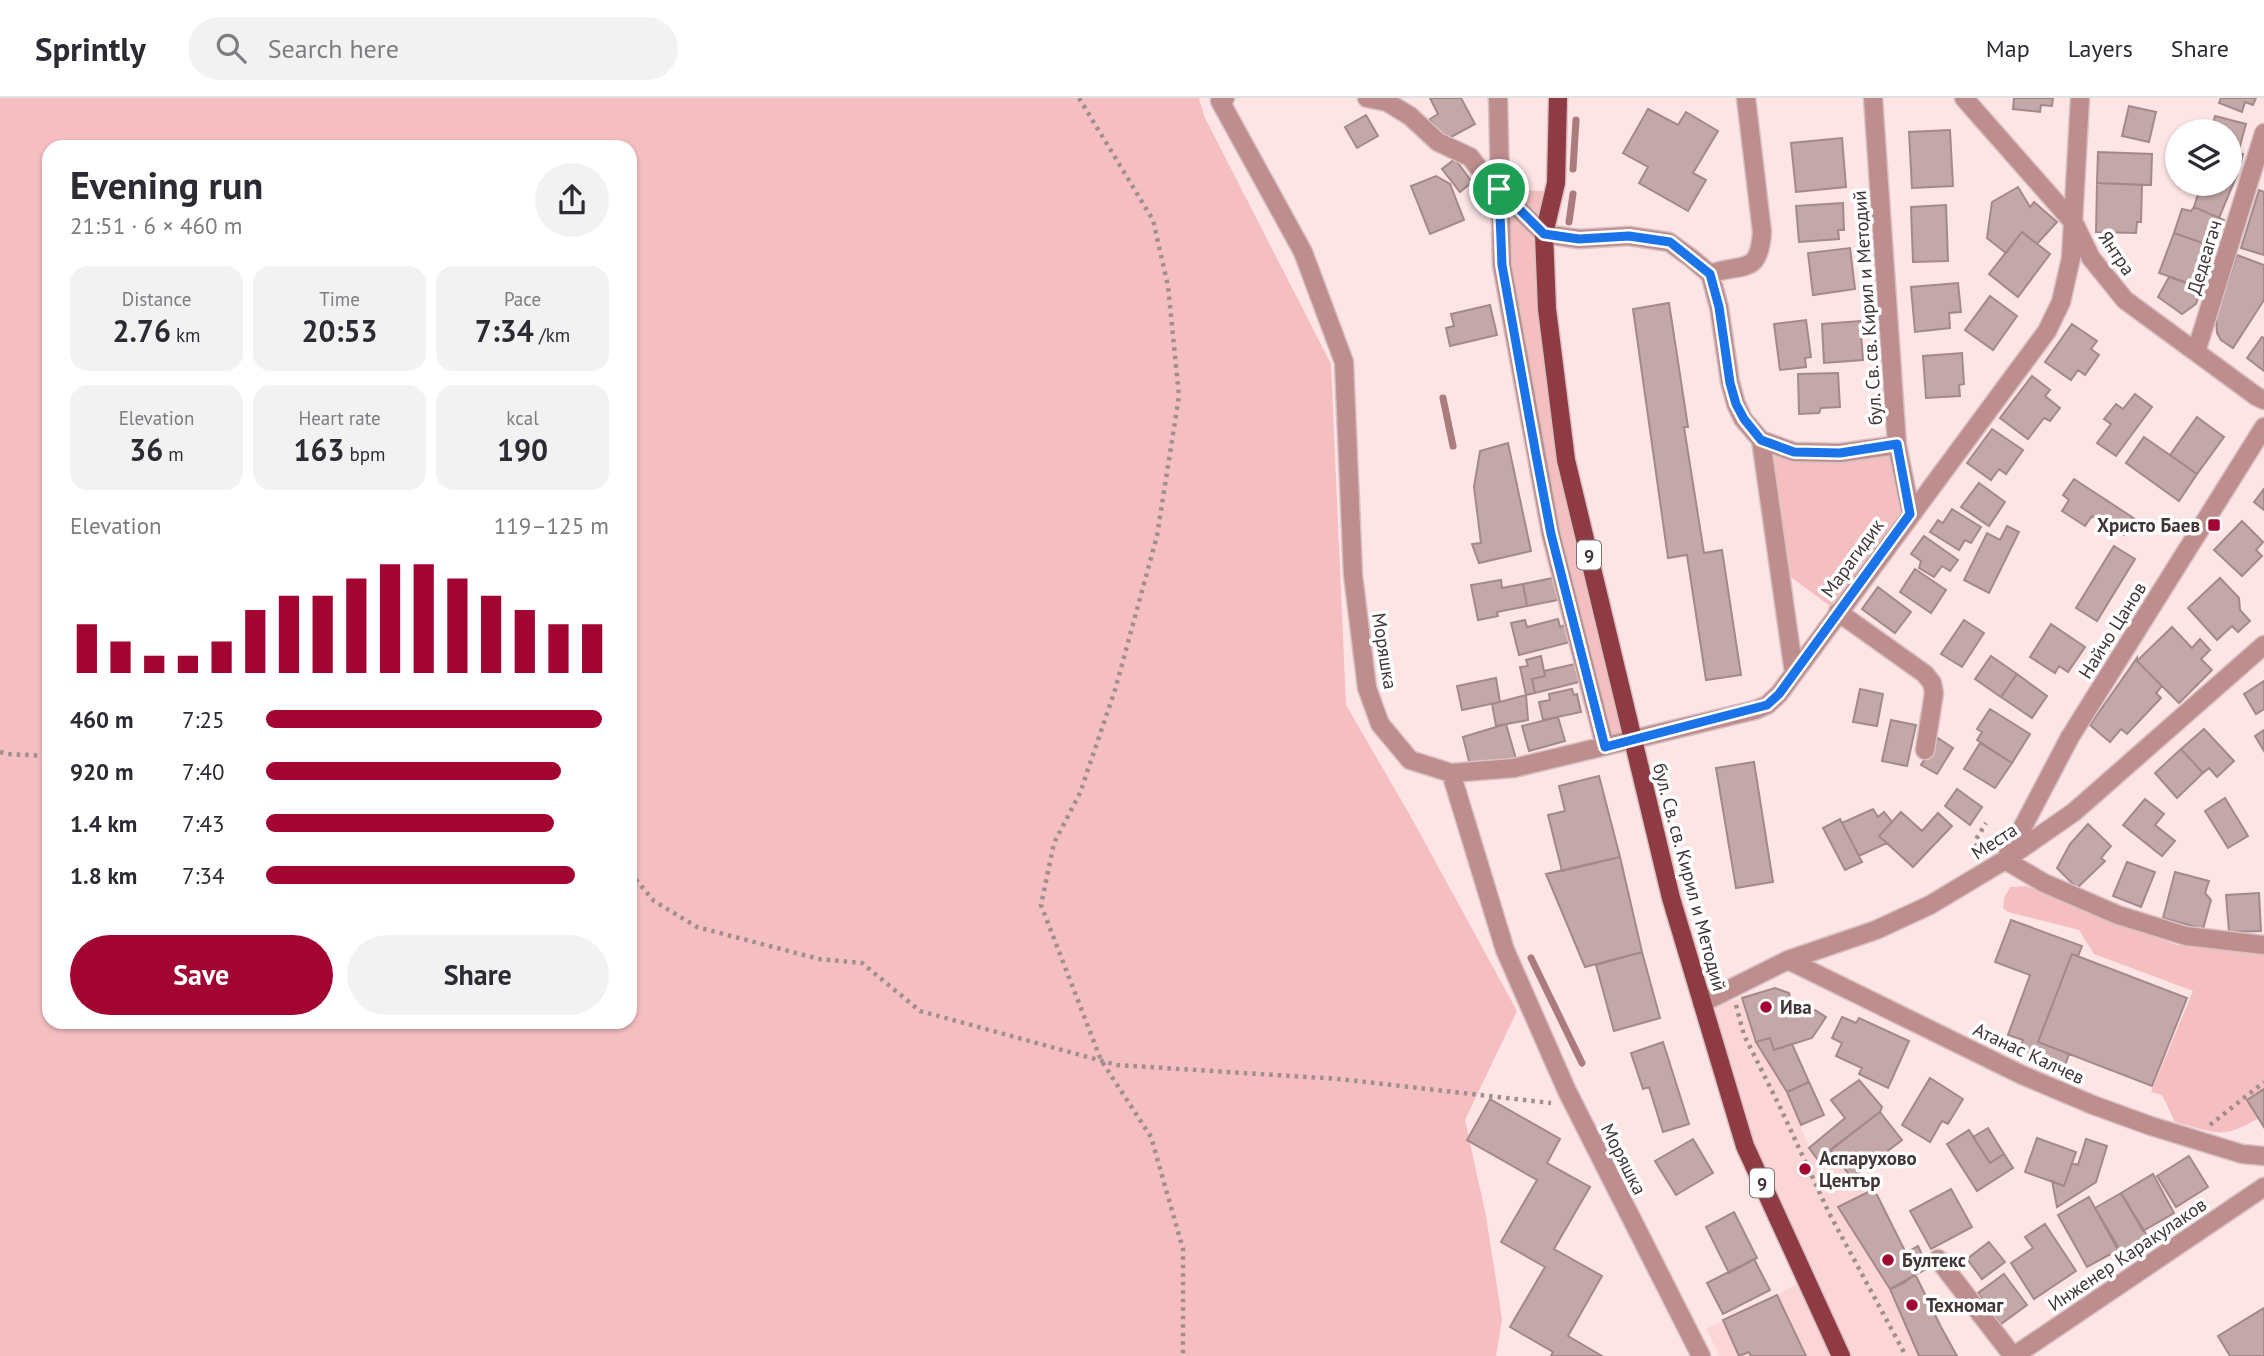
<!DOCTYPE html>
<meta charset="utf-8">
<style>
body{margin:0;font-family:"PT Sans",sans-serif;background:#f2f2f3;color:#2b2b33;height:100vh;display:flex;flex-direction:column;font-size:26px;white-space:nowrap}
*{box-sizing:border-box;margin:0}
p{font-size:23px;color:#7c7c81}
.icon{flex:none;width:38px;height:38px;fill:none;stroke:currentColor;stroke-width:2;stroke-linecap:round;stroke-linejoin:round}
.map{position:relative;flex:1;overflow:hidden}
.drawer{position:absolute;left:42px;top:42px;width:595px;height:889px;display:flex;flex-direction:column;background:#fff;border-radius:21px;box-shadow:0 2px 5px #0004}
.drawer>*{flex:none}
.fabs{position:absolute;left:2165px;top:21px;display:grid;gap:14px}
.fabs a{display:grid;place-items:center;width:77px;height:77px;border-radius:50%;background:#fff;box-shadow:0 2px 5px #0004;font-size:35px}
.pin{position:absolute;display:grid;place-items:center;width:60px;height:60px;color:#fff;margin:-30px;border:4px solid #fff;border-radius:50%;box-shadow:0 2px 7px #0007}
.round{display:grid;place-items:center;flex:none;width:74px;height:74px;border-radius:37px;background:#f2f2f3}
.overview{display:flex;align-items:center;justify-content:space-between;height:119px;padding:0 28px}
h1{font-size:38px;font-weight:700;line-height:52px}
.metrics{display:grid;grid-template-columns:repeat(3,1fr);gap:10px;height:119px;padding:7px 28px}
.metrics div{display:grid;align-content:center;border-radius:18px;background:#f2f2f3;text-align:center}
.metrics b{font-size:30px;font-weight:700}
.metrics small{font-size:19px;font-weight:400}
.metrics p{font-size:19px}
.chart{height:196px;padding:14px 28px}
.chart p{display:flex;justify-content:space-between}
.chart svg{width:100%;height:126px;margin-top:7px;stroke:#a30532;stroke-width:6}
.action{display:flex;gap:14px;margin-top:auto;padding:14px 28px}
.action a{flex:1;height:80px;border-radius:42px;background:#a30532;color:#fff;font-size:28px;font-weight:700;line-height:80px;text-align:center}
.action a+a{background:#f2f2f3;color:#2b2b33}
ul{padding:0 28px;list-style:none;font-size:23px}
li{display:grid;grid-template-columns:112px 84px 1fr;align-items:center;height:52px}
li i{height:18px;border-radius:9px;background:#a30532}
header{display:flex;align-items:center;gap:42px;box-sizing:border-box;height:98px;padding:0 35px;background:#fff;border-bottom:2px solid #e1e1e2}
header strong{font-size:33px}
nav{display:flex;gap:38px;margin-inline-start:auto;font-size:24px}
.search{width:490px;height:63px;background:#f2f2f3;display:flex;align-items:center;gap:18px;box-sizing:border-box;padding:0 24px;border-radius:38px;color:#7c7c81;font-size:26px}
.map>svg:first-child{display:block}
.built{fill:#fcd5d6}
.green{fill:#f5bfc1;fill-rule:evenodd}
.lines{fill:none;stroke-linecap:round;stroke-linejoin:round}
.stream{stroke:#ab7c7e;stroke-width:7}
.building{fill:#c4a7a8;stroke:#a4898a;stroke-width:2}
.minor-casing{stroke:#d8c1c2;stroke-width:21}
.major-casing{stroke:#d8c1c2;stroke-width:21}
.path{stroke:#a18e8e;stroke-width:4.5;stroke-dasharray:3.5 5;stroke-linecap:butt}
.minor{stroke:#be8d8e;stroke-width:18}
.major{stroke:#8f3b44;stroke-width:18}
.route-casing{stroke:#fff;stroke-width:14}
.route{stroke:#1a73e8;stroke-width:9}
.poi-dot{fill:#a30532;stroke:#fff;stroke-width:2.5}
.labels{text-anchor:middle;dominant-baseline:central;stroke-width:7;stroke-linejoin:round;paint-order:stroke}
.shield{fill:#fff;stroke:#7b7272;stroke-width:2}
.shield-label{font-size:18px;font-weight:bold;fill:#423636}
.street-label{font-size:19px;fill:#423636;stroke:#fff}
.poi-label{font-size:19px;font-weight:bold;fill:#423636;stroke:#fff;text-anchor:start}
</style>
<header>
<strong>Sprintly</strong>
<div class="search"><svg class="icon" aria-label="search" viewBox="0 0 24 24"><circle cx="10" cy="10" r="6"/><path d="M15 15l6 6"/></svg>Search here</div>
<nav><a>Map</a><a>Layers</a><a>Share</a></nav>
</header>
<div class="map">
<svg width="2264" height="1258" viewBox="0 0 2264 1258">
<rect width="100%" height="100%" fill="#fde4e5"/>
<path class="built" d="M1742,900L1756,944L1787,994L1809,1050L1818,1062L1830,1052L1866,1095L1838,1109L1890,1191L1919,1258H1720L1706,1231L1777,1197L1815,1175L1752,1042L1713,909Z"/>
<path class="green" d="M0,0H1199L1204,18L1331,266L1346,607L1411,719L1517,913L1465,1022L1486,1118L1502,1221L1496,1258H0ZM49,49H630V924H49Z
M1499,91L1543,93L1547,211L1566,362L1633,641L1605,648L1551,435Z
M1761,342L1794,354L1897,347L1911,416L1838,514L1780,471Z
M2026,788L2124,828L2177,847L2264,855V1017C2222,1042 2220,1036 2175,1024L2162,997L2151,994L2193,893L2094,856L2079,832L2008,814L2003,810L2004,800L2010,789Z"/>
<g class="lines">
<path class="stream" d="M1573,71L1576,22
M1569,124L1573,96
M1443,300L1453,348
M1531,860L1582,965"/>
</g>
<path class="building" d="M1430,0H1461L1475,26L1442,44L1430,21L1438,16Z
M2014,0H2053L2052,8L2041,7L2040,14L2013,11Z
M2221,0H2256L2253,7L2245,4L2242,14L2219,5Z
M2129,8L2156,14L2149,44L2122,38Z
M1648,11L1678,27L1686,14L1718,33L1693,75L1706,82L1688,113L1639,85L1648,69L1623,55Z
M1366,17L1378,38L1357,50L1345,29Z
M2215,18L2246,26L2238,55L2243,56L2237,77L2230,75V33H2211Z
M1950,32L1953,88L1912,90L1909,34Z
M1842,40L1846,89L1796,94L1791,45Z
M2098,54L2152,56L2151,87L2097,85Z
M1455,61L1472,84L1460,94L1442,71Z
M2230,75L2237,77L2219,120L2194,109L2199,93L2180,87L2230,86Z
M1436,78L1450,86L1464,122L1430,136L1411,88Z
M2097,85L2142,87L2141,124H2137L2136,135L2096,134Z
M2018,89L2030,109L2034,104L2057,124L2037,146L2022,134L2006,155L1987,140L1992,104Z
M2259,92L2264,94V157L2241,150Z
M1843,105L1844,132H1838L1839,141L1799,144L1796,108Z
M1946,107L1948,163L1913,164L1911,109Z
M2194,109L2224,122L2211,148L2174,135L2182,111L2191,113Z
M2022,134L2050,156L2018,199L1989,176Z
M2174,135L2211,148L2197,188L2159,175Z
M1850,150L1855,191L1813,197L1808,155Z
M2237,157L2264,167V202L2233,250L2221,242L2217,235L2216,220Z
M2169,179L2201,190L2196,206L2182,216L2158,199Z
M1958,185L1961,214L1949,215L1950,230L1915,234L1911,189Z
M1990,198L2017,218L1993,252L1965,232Z
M1669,205L1688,329H1684L1704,455L1722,452L1741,577L1706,582L1687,457L1668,460L1633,211Z
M1490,207L1497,237L1450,248L1446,230L1454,228L1451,216Z
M1806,222L1811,259L1805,260L1806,269L1780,272L1774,226Z
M1860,223L1863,262L1824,265L1822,226Z
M2072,226L2097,243L2091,251L2099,257L2085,277L2078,272L2071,282L2045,264Z
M2262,239L2264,240V273L2247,260Z
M1962,255L1964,286L1959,287L1960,298L1926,300L1923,258Z
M1838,275L1840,309L1821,310L1819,315L1799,316L1798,276Z
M2032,278L2050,292L2045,298L2060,310L2050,323L2044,320L2028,341L2000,320Z
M2135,296L2152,309L2116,358L2097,345L2111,326L2104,321L2116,306L2123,311Z
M2197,319L2224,339L2197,376L2170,357Z
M1992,331L2023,352L2006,376L1999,371L1991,382L1967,365Z
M2144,339L2197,376L2179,403L2126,365Z
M1508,345L1531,453L1479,465L1472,446L1481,445L1474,389L1480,353Z
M2074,381L2135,421L2124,437L2109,427L2105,434L2099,431L2103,425L2092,418L2085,428L2062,413L2069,402L2063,397Z
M1979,385L2005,404L1989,428L1961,409Z
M2264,391V412L2254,404Z
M1952,411L1981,429L1971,445L1965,442L1959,452L1930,434L1938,422L1943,425Z
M2242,423L2263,444L2256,452L2262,458L2242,478L2214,452Z
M2007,428L2019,434L1989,495L1964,482L1987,435L2000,442Z
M1924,438L1958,462L1950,473L1942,468L1934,479L1919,470L1921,463L1911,456Z
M2114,448L2135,461L2097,523L2076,510Z
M1915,471L1946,492L1931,515L1900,494Z
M1553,480L1558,502L1527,508L1523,486Z
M2220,480L2239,500L2240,512L2250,523L2238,534L2232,528L2217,542L2188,510Z
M1501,482L1502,490L1523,486L1527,508L1497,514L1498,518L1478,522L1471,487Z
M1878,489L1911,514L1895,535L1862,511Z
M1558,521L1560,529L1565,527L1570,544L1519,557L1511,525L1525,522L1527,529Z
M1964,522L1984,535L1962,569L1941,556Z
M2051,526L2085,549L2068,574L2059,568L2055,575L2030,559Z
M2172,529L2192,550L2200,541L2210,552L2201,561L2212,572L2179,605L2137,563Z
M1541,558L1545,578L1532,581L1535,595L1526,597L1520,569L1528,568L1526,562Z
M1991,558L2017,576L2001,599L1975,581Z
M2137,560V563L2162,588L2156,595L2161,600L2127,636L2121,631L2110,644L2090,627Z
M1575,566L1579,584L1535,595L1532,581L1545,578L1544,573Z
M2017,576L2047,598L2032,620L2001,599Z
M1496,580L1500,604L1462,612L1457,588Z
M2264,583V611L2256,616L2244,596Z
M1572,591L1574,597L1577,596L1581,614L1543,622L1539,604L1550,602L1549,596Z
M1860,591L1883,596L1877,628L1853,624Z
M1526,597L1528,622L1496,628L1492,606Z
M1990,611L2030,636L2012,665L1977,642L1982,634L1977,631Z
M1558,619L1565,643L1529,653L1522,628Z
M1891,622L1916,627L1907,668L1882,663Z
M1506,626L1516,661L1470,667L1463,639Z
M2204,631L2234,663L2217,679L2209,670L2203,675L2181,651Z
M2264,632V653L2255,638Z
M1938,640L1953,650L1937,676L1921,667Z
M1980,645L2012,665L1995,690L1964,671Z
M2181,651L2203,675L2177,700L2155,675Z
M1754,664L1773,784L1736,790L1716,670Z
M1599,678L1620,759L1562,773L1548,717L1565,713L1559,688Z
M1957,691L1982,709L1970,727L1945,708Z
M2225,700L2248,738L2228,750L2205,713Z
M2145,701L2164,716L2155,727L2175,743L2162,758L2123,727Z
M1873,711L1878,719L1884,714L1892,724L1879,738L1887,745L1859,758L1842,725Z
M1901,714L1922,733L1938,715L1952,728L1913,769L1879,738Z
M1840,721L1862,764L1845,772L1823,730Z
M2088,726L2111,748L2101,760L2105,763L2077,790L2057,770L2070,746Z
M1620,759L1642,854L1585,869L1546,776Z
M2127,764L2155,774L2141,809L2113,798Z
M2175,774L2209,783L2205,795L2211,802L2203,831L2163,820Z
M2259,795L2261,833L2229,834L2226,797Z
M2011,822L2082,848L2078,858L2072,856L2038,944L2069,956L2065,967L2020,951L2023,942L2008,937L2030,877L1995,864Z
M1642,854L1660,920L1614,933L1596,867Z
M2072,856L2187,900L2152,988L2038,944Z
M1775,890L1789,895L1793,916L1815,912L1826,919L1812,940L1774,952L1770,940L1756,944L1742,900Z
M1842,919L1856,925L1859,920L1909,943L1888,990L1859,976L1862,970L1836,958L1842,945L1832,940Z
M1770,940L1774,952L1792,946L1809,984L1787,994L1756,944Z
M1663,944L1689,1026L1663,1034L1649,989L1643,991L1631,955Z
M1930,980L1963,1001L1948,1026L1942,1023L1930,1044L1902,1027Z
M1859,982L1882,1009L1880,1014L1818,1062L1809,1050L1845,1020L1831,1002Z
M1809,984L1824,1017L1801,1027L1787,994Z
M2264,991V1029L2247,1002Z
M1490,1001L1560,1041L1547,1065L1590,1089L1554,1151L1602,1178L1568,1238L1602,1258H1551L1553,1254L1510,1229L1545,1169L1501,1144L1537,1082L1467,1042Z
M1880,1014L1902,1042L1852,1080L1830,1052Z
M1988,1030L2004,1056L1990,1065L1973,1039Z
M1969,1032L1990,1065L2004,1056L2013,1070L1977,1093L1947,1046Z
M2037,1040L2076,1054L2064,1088L2025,1074Z
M1693,1041L1713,1075L1676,1097L1655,1063Z
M2086,1041L2107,1048L2096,1084L2057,1109L2052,1083L2064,1088L2072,1065L2078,1067Z
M2189,1058L2208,1089L2176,1109L2157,1078Z
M2153,1076L2174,1115L2143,1133L2121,1095Z
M1874,1091L1906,1155L1918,1148L1928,1170L1890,1191L1838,1109Z
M1951,1091L1972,1129L1931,1151L1910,1113Z
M2121,1095L2149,1141L2123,1157L2095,1110Z
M2089,1099L2118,1152L2087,1169L2058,1117Z
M1734,1114L1757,1160L1729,1175L1706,1129Z
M2045,1126L2076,1173L2034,1201L2011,1165L2033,1150L2025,1139Z
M1989,1144L2005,1164L1982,1181L1967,1161Z
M1754,1161L1770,1192L1723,1216L1707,1185Z
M1915,1176L1941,1229L1957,1258H1919L1890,1191L1904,1185Z
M2004,1176L2027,1207L2001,1226L1978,1195Z
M1777,1197L1806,1258H1751L1749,1254L1739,1258L1723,1222Z
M2264,1210V1258H2230L2218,1238Z"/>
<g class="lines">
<defs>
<path id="minor" d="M1225,0L1220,3L1303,154L1344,264L1353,477L1367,590L1380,626L1410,662L1451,675L1505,852L1567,993L1701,1258
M1367,0L1387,4L1410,18L1438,44L1470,59L1485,78L1544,136L1579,141L1629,138L1669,144L1691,160L1710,176L1719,209L1730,284L1736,306L1743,321L1761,342L1794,354L1840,355L1897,347
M1498,0L1502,167L1551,436L1605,648
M1873,0L1897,347L1911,416
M1964,0L2074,125L2091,160L2125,202L2256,298L2264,302
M1710,176C1742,164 1759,179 1762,134L1746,0
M2196,254L2264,35
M1761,342L1794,575
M1838,514L1925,576L1932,585L1934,595L1925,652
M1451,675L1514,670L1755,612L1767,607L1779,596L2047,233L2061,204L2071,160L2080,0
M2007,759L2070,639L2264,329
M2005,762L2044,785L2118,817L2186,838L2264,847
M1788,862L2022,977L2093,1007L2151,1028L2242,1056L2264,1058
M1702,905L1788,862L1876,832L1930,807L2005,762L2074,714L2264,547
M1938,1161L2013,1258
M2014,1258L2264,1089"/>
<path id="major" d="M1558,0L1556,85L1544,136L1547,211L1566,362L1671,800L1745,1048L1841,1258"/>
</defs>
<use href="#minor" class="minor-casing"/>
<use href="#major" class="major-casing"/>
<path class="path" d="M1079,0L1153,122L1168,188L1179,298L1157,438L1115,592L1080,695L1054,745L1041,807L1101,962L1151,1039L1183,1151V1258
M0,654L7,656L49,658
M1981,756L1975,743L1986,725
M630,775L654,803L697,829L819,861L862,865L920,913L1117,967L1339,981L1551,1005
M1736,907L1744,937L1780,1009L1829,1115L1906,1258
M2210,1027L2264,984"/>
<use href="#minor" class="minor"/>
<use href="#major" class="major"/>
</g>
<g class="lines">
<defs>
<path id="route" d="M1499,91L1544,136L1579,141L1629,138L1670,144L1710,176L1719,209L1730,285L1736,306L1744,321L1761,342L1794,354L1840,355L1897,346L1910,416L1779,596L1767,607L1605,649L1551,436L1536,357L1502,167Z"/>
</defs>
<use href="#route" class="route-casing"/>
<use href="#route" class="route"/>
</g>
<g class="poi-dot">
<rect x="2207" y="420" width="14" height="14" rx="3.5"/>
<circle cx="1766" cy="909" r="7"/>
<circle cx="1805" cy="1071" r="7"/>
<circle cx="1888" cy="1162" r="7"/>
<circle cx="1912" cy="1207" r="7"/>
</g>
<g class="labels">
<g class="shield">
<rect x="1577" y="442.5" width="24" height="29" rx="5"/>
<rect x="1750" y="1070.5" width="24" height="29" rx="5"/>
</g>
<g class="shield-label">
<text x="1589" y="457">9</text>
<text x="1762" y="1085">9</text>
</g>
<g class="street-label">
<text transform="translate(2117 155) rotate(56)">Янтра</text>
<text transform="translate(2204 159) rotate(-73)">Дедеагач</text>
<text transform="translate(1867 210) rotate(-94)">бул. Св. св. Кирил и Методий</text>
<text transform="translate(1852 460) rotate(-54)">Марагидик</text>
<text transform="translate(2112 532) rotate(-58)">Найчо Цанов</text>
<text transform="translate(1385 553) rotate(81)">Моряшка</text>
<text transform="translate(1994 743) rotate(-33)">Места</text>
<text transform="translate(1690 779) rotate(75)">бул. Св. св. Кирил и Методий</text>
<text transform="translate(2029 955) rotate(25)">Атанас Калчев</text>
<text transform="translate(1624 1061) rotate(63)">Моряшка</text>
<text transform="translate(2127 1156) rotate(-34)">Инженер Каракулаков</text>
</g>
<g class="poi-label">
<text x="2200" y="427" text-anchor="end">Христо Баев</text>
<text x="1780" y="909">Ива</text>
<text x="1819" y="1060">Аспарухово<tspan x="1819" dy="22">Център</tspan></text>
<text x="1902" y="1162">Бултекс</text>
<text x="1926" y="1207">Техномаг</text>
</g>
</g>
</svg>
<div class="fabs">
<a><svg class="icon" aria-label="layers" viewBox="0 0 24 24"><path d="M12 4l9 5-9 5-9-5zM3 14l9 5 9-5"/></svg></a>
</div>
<div class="pin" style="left:1499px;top:91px;background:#1e9e55"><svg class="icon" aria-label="arrive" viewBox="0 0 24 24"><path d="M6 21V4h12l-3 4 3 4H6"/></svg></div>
<section class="drawer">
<div class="overview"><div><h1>Evening run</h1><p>21:51 · 6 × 460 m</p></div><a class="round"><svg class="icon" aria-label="share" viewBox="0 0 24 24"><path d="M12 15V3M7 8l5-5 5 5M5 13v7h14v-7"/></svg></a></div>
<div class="metrics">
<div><p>Distance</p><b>2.76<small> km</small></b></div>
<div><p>Time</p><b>20:53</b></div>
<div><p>Pace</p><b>7:34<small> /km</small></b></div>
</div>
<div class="metrics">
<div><p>Elevation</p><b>36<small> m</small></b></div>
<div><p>Heart rate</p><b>163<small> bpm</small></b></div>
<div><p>kcal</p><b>190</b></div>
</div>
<div class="chart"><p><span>Elevation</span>119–125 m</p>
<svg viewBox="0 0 160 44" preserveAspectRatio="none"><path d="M5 44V27M15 44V33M25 44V38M35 44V38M45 44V33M55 44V22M65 44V17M75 44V17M85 44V11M95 44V6M105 44V6M115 44V11M125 44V17M135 44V22M145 44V27M155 44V27"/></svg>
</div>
<ul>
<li><b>460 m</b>7:25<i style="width:98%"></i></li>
<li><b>920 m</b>7:40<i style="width:86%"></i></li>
<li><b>1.4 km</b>7:43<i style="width:84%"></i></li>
<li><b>1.8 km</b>7:34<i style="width:90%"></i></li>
</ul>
<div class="action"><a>Save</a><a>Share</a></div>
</section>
</div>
